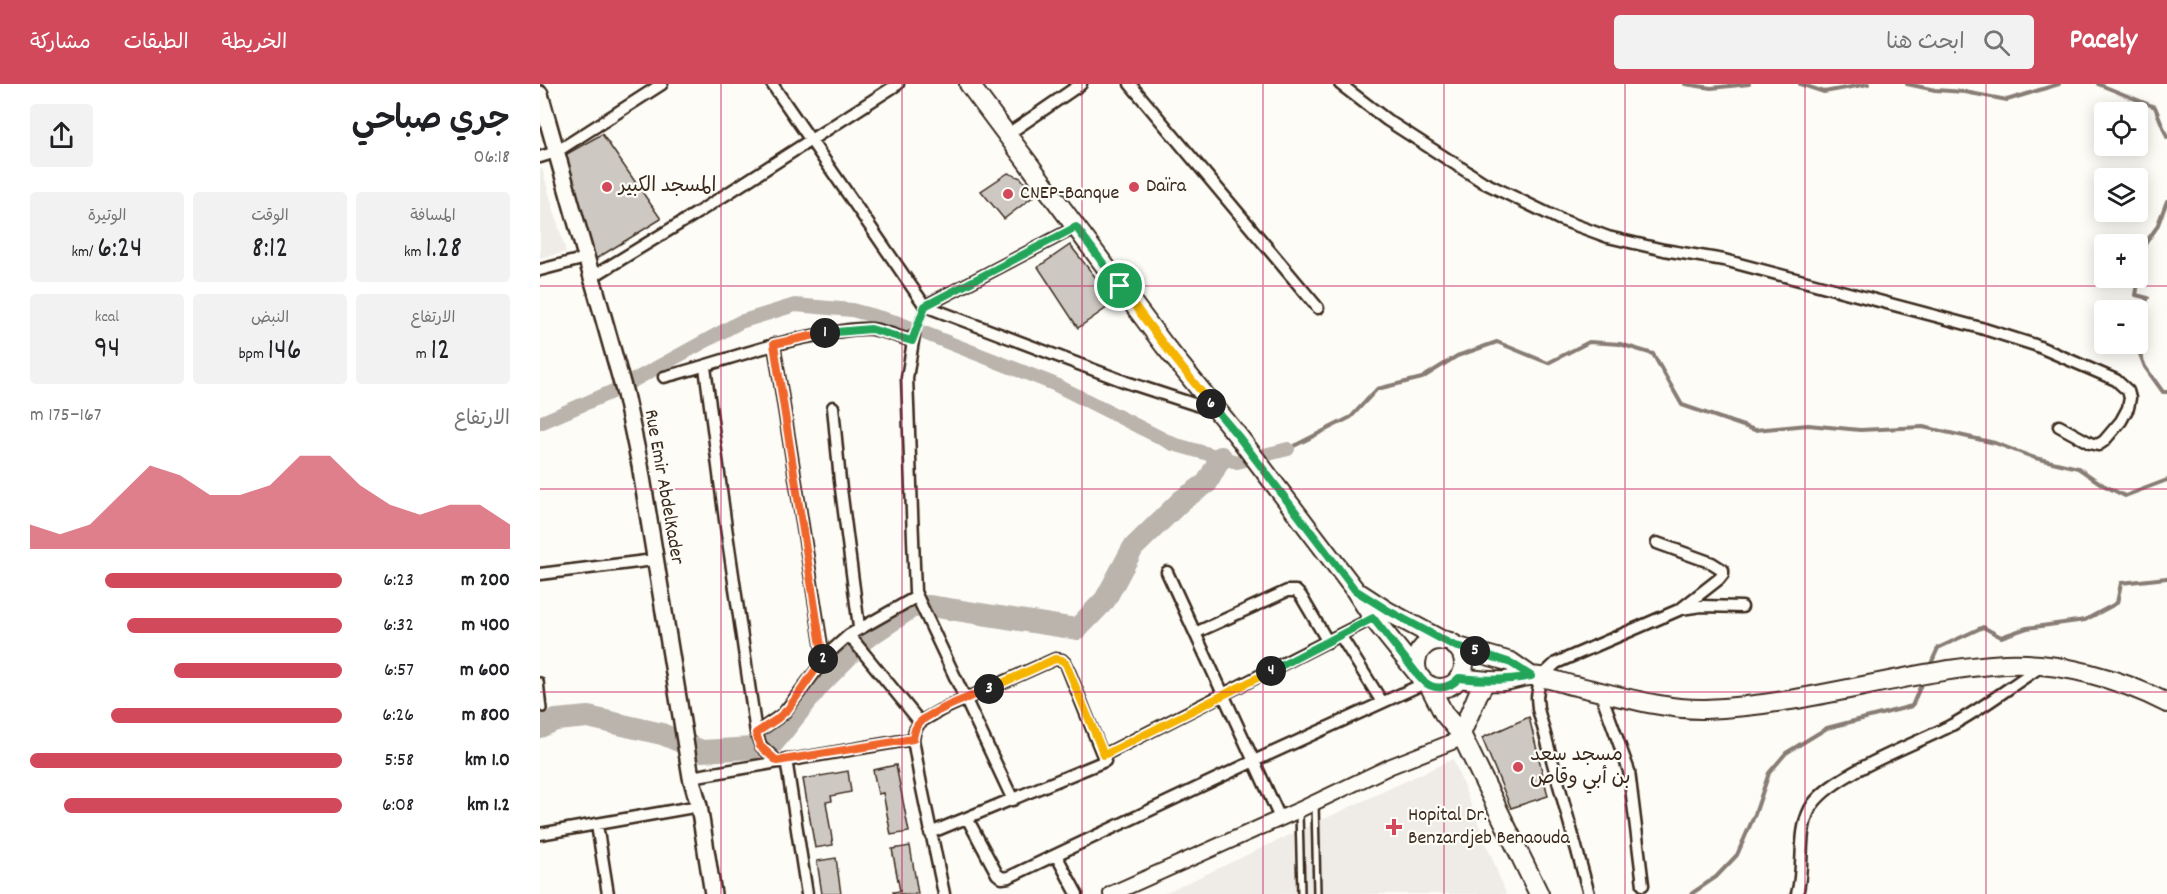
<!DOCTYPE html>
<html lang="ar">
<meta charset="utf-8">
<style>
body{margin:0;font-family:Dekko,"Playpen Sans Arabic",sans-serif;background:#f2f2f2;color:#202124;direction:rtl;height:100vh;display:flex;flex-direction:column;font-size:22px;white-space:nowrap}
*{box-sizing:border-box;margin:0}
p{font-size:20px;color:#757577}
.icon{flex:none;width:33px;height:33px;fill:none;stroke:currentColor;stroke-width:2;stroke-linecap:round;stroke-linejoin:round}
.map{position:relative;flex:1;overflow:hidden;direction:ltr}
.sheet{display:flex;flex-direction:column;background:#fff;width:540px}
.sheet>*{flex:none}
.controls{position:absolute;left:1554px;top:18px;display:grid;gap:12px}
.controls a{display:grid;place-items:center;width:54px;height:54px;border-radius:6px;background:#fff;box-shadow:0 3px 15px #0003;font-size:30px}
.pin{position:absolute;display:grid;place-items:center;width:51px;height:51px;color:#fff;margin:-26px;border:3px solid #fff;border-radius:50%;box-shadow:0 2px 6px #0007}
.km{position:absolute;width:30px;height:30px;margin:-15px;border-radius:50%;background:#222;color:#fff;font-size:16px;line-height:30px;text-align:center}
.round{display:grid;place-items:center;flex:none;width:63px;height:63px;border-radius:6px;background:#f2f2f2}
.summary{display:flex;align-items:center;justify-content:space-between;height:102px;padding:0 30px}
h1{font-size:33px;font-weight:600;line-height:45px}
.stats{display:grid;grid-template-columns:repeat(3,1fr);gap:9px;height:102px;padding:6px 30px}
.stats div{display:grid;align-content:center;border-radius:6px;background:#f2f2f2;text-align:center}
.stats b{font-size:30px;font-weight:600}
.stats small{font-size:16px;font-weight:400}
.stats p{font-size:16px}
.chart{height:168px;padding:12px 30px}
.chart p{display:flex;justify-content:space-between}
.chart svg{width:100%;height:108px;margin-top:6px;fill:#d1495b;opacity:.7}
ul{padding:0 30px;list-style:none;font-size:20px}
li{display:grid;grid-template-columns:96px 72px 1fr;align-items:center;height:45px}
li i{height:15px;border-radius:8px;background:#d1495b}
header{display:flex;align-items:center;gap:36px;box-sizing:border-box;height:84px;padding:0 30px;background:#d1495b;color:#fff}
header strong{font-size:28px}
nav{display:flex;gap:33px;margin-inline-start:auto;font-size:21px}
.search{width:420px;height:54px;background:#f2f2f2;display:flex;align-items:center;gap:15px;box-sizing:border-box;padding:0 21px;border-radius:6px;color:#757577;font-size:22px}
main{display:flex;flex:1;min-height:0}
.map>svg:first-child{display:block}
.built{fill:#efece7}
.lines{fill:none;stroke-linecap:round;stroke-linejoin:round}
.stream{stroke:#887d74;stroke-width:4}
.canal{stroke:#bbb4ad;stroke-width:14}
.river{stroke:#bbb4ad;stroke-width:22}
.building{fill:#cdc8c2;stroke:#3b2a1e;stroke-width:1.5}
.service-casing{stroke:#3b2a1e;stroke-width:10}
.minor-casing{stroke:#3b2a1e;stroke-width:15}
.tertiary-casing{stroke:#3b2a1e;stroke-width:18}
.secondary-casing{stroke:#3b2a1e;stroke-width:20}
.primary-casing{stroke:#3b2a1e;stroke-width:22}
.service{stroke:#fdfcf7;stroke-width:5}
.minor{stroke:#fdfcf7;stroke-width:10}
.tertiary{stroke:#fdfcf7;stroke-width:14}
.secondary{stroke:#fdfcf7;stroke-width:15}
.primary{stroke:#fdfcf7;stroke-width:18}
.split-1-casing{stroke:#fff;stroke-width:12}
.split-2-casing{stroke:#fff;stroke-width:12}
.split-3-casing{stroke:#fff;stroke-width:12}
.split-4-casing{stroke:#fff;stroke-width:12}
.split-5-casing{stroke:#fff;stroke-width:12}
.split-6-casing{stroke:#fff;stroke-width:12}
.split-7-casing{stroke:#fff;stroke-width:12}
.split-1{stroke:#22a559;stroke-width:8}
.split-2{stroke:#f0652b;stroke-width:8}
.split-3{stroke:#f0652b;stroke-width:8}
.split-4{stroke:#f5b400;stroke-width:8}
.split-5{stroke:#22a559;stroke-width:8}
.split-6{stroke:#22a559;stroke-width:8}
.split-7{stroke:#f5b400;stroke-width:8}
.grid{fill:none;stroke:#c2185b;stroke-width:1.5;stroke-opacity:0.55}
.poi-dot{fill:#d1495b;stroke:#fdfcf7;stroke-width:2}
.labels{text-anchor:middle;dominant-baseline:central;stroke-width:4.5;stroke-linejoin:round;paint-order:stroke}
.poi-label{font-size:20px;fill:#3b2a1e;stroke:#fdfcf7;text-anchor:start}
.street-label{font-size:20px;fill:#3b2a1e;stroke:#fdfcf7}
</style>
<header>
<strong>Pacely</strong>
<div class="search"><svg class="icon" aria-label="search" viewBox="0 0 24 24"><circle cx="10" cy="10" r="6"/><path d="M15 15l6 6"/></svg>ابحث هنا</div>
<nav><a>الخريطة</a><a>الطبقات</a><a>مشاركة</a></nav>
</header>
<main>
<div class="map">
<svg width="1627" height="810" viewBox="0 0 1627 810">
<rect width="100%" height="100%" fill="#fdfcf7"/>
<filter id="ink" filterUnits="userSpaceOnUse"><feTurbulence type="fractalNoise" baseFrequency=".0167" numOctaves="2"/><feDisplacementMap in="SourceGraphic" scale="12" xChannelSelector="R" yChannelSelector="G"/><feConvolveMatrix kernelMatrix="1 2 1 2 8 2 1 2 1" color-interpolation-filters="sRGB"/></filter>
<g filter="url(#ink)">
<path class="built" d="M0,85H2L26,168L0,174Z
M913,675L966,810H623Z"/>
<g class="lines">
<path class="stream" d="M1145,0L1171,4L1209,0
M1260,0L1284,8L1328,0
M1367,0L1395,6L1425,8L1467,16L1519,0
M1558,0L1615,23L1627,53
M1598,229L1608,214L1596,211L1605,160L1617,143L1627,117
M1596,260L1605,283L1623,308H1627
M748,365L811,333L837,305L882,294L917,272L957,258L1008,279L1049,258L1080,260L1113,270L1142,321L1215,346L1268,341L1320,346L1383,343L1455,359L1495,374L1538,384L1563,401L1585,412L1627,396
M1389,584L1398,564L1443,543L1461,553L1487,544L1545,536L1577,519L1581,499L1627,494
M1151,810L1176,793L1197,771L1215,730L1229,689L1246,669L1287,644L1372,622L1383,596"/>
<path class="canal" d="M0,339L76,306L200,238L255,221L312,226L356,238L514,300L633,360L697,378L748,365"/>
<path class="river" d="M0,643L16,636L48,633L122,650L162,667L230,663L280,600L324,555L372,523L390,522L537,545L565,516L593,464L642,416L667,399L681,373"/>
</g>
<path class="building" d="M62,50L121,135L54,176L25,71Z
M468,89L481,94L494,112L464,135L441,107Z
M530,161L575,218L538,244L498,183Z
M989,633L1008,712L971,724L942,654Z
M356,681L369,748L351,751L343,709L338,710L333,686Z
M308,687L311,708L291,712L292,717L286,718L293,761L275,764L263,695Z
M370,762L378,810H354L353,808L360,807L352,765Z
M296,774L301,810H282L277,777Z"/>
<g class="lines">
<defs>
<path id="service" d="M374,251L385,222
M0,597L3,625
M775,719L777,810
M759,728L761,810"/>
<path id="minor" d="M232,0L385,222L586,298L675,327
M590,0L778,224
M800,0L847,36L943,98L1019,135L1068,153L1124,166L1184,176L1441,244L1495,261L1576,296L1588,307L1590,314L1588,324L1581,337L1564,357L1558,361L1550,359L1519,342
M468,50L541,0
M0,73L16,68L122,0
M0,186L46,174
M52,193L157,129L358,0
M385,222L536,143
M374,251L367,294L375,508L473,716
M234,260L284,577
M165,283L185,436L216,649L221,662L237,677
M124,293C180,279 233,257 290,249C303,247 318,244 332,245C345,247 359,253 372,257
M293,323L300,397L319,543
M1117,459L1172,479L1183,486V490L1179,495L1142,524
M627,488L740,734
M0,490L114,476
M655,549L747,507H756L761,512L788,558
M309,551L380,638
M800,551L842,618
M1060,607L1089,687L1103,801
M216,649L243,630L291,567L309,551L376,513
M564,671L833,534
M246,675L267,810
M151,693L373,655
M427,734L457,790L462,794L469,793L714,677L885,599
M57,741L68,810
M390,749L565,677L526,580L522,576L515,575L401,626L380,638L375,646L373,655L380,695L404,810
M0,750L159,722
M516,771L537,810
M1049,810L998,625L997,613L1000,594L1016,579L1141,525L1161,522L1202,523
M1257,810C1265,783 1257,750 1270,725C1286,692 1376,660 1410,642C1442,625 1472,601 1502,582"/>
<path id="tertiary" d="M571,810L759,726L851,682L922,654"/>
<path id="secondary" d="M0,10L85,310L100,381L151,693L159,722L173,810"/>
<path id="primary" d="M429,0L624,261L698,352L815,506L833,534L878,590
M821,510L847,527L903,557
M876 580a24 24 0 1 1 48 0a24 24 0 1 1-48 0Z
M915,562L971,578L991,592
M919,594C934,596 949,598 964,597C973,596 982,592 991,592C1004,592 1019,598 1031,601C1073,610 1122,626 1165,625C1267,622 1364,586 1465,580C1521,578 1578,594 1627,619
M889,601L904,630L921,650L999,810
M921,650L938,610L946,597"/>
</defs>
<use href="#service" class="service-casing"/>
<use href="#minor" class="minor-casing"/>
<use href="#tertiary" class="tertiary-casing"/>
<use href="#secondary" class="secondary-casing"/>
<use href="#primary" class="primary-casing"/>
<use href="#service" class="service"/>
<use href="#minor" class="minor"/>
<use href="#tertiary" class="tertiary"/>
<use href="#secondary" class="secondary"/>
<use href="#primary" class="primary"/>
</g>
</g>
<g class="lines" filter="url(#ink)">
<defs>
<path id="split-1" d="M285,249L331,245L372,257L385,222L536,143L580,202"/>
<path id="split-2" d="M283,575L234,260L285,249"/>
<path id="split-3" d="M283,575L248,625L237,635L216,649L220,662L237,677L373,655C374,649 375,642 380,638C395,625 431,613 449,605"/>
<path id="split-4" d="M449,605L515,575L522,576L526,580L564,671L731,587"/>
<path id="split-5" d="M731,587L833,534L881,595C893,607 908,606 919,594C945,597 966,597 991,592L971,579L935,567"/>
<path id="split-6" d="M671,320L698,352L815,506L847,526L903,556L915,562L935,567"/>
<path id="split-7" d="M580,202L624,261L671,320"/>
</defs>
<use href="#split-1" class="split-1-casing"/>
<use href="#split-2" class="split-2-casing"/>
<use href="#split-3" class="split-3-casing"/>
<use href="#split-4" class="split-4-casing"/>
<use href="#split-5" class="split-5-casing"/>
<use href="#split-6" class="split-6-casing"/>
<use href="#split-7" class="split-7-casing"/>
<use href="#split-1" class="split-1"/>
<use href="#split-2" class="split-2"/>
<use href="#split-3" class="split-3"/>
<use href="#split-4" class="split-4"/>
<use href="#split-5" class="split-5"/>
<use href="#split-6" class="split-6"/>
<use href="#split-7" class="split-7"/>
</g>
<path class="grid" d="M181,0V810M362,0V810M542,0V810M723,0V810M904,0V810M1085,0V810M1265,0V810M1446,0V810M0,202H1627M0,405H1627M0,608H1627"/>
<g class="poi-dot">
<circle cx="67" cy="103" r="6"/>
<circle cx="594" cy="103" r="6"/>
<circle cx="468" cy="110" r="6"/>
<circle cx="978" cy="683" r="6"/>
<path d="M851 734h6v6h6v6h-6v6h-6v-6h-6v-6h6z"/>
</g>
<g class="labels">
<g class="poi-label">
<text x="79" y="103">المسجد الكبير</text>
<text x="606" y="103">Daïra</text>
<text x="480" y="110">CNEP-Banque</text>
<text x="990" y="672">مسجد سعد<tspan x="990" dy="23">بن أبي وقاص</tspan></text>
<text x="868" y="732">Hopital Dr.<tspan x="868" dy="23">Benzardjeb Benaouda</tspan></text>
</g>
<g class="street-label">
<text transform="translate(123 403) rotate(80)">Rue Emir AbdelKader</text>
</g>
</g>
</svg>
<div class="controls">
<a><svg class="icon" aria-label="locate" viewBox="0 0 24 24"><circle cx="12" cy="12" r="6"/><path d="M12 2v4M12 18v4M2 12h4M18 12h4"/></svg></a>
<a><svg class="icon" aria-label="layers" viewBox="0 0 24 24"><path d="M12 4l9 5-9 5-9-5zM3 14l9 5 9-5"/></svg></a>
<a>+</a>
<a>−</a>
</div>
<div class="pin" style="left:580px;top:202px;background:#1e9e55"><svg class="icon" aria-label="arrive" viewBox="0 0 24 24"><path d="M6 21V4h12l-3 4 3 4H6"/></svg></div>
<b class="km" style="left:285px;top:249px">1</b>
<b class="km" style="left:283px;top:575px">2</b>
<b class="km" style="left:449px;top:605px">3</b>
<b class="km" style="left:731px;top:587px">4</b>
<b class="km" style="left:935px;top:567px">5</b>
<b class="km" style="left:671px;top:320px">6</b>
</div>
<section class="sheet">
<div class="summary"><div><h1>جري صباحي</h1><p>06:18</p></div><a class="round"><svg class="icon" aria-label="share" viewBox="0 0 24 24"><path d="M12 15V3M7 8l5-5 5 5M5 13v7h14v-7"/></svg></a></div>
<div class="stats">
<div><p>المسافة</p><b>1.28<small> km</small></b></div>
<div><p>الوقت</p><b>8:12</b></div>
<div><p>الوتيرة</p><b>6:24<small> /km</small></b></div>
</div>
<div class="stats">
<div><p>الارتفاع</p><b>12<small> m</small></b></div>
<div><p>النبض</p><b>146<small> bpm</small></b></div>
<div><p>kcal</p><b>94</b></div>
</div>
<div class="chart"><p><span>الارتفاع</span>167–175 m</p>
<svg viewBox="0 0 160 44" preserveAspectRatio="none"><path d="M0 44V34L10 38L20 34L30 22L40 10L50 14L60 22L70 22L80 18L90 6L100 6L110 18L120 26L130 30L140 26L150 26L160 34V44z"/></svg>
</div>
<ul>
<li><b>200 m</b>6:23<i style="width:76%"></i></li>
<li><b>400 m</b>6:32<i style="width:69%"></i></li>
<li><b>600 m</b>6:57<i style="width:54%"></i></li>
<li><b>800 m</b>6:26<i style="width:74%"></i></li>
<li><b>1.0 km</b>5:58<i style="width:100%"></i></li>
<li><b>1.2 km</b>6:08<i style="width:89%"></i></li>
</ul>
</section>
</main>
